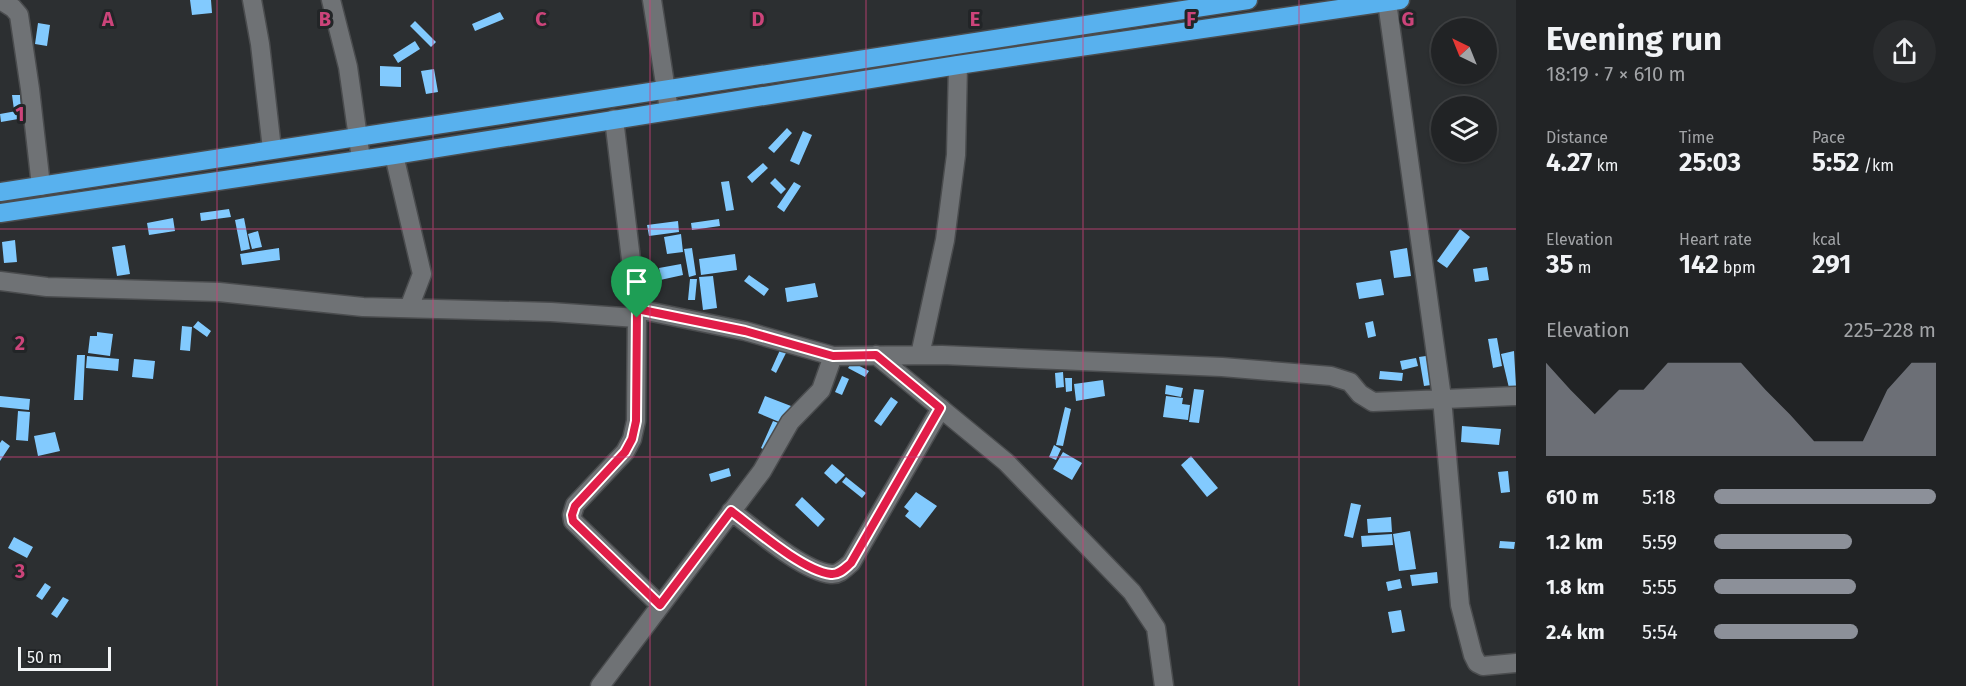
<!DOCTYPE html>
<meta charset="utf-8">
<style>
body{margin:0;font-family:"Fira Sans",sans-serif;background:#292b2d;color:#f1f3f6;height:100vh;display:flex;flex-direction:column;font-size:22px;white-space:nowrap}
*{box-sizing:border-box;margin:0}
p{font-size:20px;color:#a2a4a7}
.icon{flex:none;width:33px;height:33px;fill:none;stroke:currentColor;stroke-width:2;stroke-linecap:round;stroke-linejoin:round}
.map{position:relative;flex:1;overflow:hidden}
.sheet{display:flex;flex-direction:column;background:#212325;width:450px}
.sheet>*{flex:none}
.needle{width:39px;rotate:317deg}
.fabs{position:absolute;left:1431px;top:18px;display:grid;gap:12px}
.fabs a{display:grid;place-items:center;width:66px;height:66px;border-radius:50%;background:#212325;box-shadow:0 2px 4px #0004,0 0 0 2px #3e4042;font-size:30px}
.scale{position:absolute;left:18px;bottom:15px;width:93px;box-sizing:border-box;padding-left:6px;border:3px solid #f3f5f7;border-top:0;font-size:16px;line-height:21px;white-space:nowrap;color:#f3f5f7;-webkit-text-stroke:4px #222527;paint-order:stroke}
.pin{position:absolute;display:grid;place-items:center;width:51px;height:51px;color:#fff;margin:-62px -26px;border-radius:50% 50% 50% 0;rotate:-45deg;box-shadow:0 0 6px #0007}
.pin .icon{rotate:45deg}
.round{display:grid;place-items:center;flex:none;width:63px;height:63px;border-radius:32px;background:#292b2d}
.summary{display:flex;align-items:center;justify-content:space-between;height:102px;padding:0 30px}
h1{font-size:33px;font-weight:700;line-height:45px}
.stats{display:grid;grid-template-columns:repeat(3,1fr);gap:9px;height:102px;padding:6px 30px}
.stats div{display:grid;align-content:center}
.stats b{font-size:26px;font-weight:700}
.stats small{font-size:16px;font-weight:400}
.stats p{font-size:16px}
.chart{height:168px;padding:12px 30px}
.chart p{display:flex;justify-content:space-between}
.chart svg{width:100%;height:108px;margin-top:6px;fill:#8c9099;opacity:.7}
ul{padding:0 30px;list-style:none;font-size:20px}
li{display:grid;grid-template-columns:96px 72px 1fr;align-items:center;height:45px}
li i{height:15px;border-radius:8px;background:#8c9099}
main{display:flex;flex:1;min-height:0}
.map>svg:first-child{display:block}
.building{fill:#82cafe}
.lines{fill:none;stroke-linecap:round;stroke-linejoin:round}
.minor-casing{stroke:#4a4c4e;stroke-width:21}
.highway-casing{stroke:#4a4c4e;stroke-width:21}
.minor{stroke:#6f7275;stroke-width:18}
.highway{stroke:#58b1ee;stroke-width:18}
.route-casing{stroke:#fff;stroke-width:12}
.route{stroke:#e11d48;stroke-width:8}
.grid{fill:none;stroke:#cc447a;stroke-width:1.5;stroke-opacity:0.55}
.grid-label{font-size:20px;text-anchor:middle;font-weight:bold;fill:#cc447a;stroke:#222527;stroke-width:6;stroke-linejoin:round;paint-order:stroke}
</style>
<main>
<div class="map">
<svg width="1516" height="686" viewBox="0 0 1516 686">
<rect width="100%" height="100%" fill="#2c2f31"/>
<path class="building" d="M190,0H211L212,13L192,15Z
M500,12L504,19L475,31L472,24Z
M415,21L436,42L431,47L410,26Z
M38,23L50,25L47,46L35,44Z
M415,41L420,49L398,63L393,55Z
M380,66L401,67V87L380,86Z
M434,69L438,92L426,94L421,71Z
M12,95H20L21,109L14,110Z
M22,110L24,118L1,122L0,114Z
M787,128L792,133L774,153L768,148Z
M803,131L812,135L799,165L790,161Z
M763,163L768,168L752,183L747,177Z
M775,178L786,189L781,194L770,183Z
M729,181L734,210L726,211L721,182Z
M794,182L801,186L784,212L777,207Z
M229,209L231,217L201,221L200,213Z
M173,218L175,231L149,235L147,223Z
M244,218L250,249L241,251L235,220Z
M719,219L720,226L692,230L691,223Z
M678,221L679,232L649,236L647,225Z
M1460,229L1470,237L1447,268L1437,261Z
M258,231L262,247L252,249L248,234Z
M681,234L683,252L667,254L664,237Z
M15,240L17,262L4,263L2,242Z
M125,245L130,274L117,276L112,247Z
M279,248L280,260L242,265L240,254Z
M692,248L696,275L689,277L684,249Z
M1407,248L1411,276L1394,278L1390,251Z
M735,254L737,270L701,275L699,259Z
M681,264L683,275L651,282L650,275L660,273L659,268Z
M1487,267L1489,280L1475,282L1473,269Z
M749,275L769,289L764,296L744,281Z
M713,276L717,308L703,310L699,277Z
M690,279H697L695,300H688Z
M1381,279L1384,295L1359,299L1356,283Z
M815,283L818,297L787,302L785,288Z
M198,321L211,331L207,337L193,327Z
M1373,321L1376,336L1368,338L1365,323Z
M182,326L192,327L190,351L180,350Z
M97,332L113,334L110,356L88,353L90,336H97Z
M1497,338L1502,366L1493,368L1488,339Z
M780,350L786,353L776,373L771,370Z
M1514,351L1516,386L1509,388L1501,354Z
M77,355H85L83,400H74Z
M87,356L119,359L118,371L86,368Z
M1426,356L1431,385L1424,386L1419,357Z
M1416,358L1418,366L1402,370L1400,361Z
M134,359L155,361L153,379L132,377Z
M852,362L869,371L865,377L848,368Z
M1380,371L1403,373L1402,381L1379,379Z
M1063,372L1064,387L1056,388L1055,373Z
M842,376L849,379L842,395L835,392Z
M1065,378H1072V391L1066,392Z
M1103,380L1105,396L1076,401L1074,384Z
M1166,385L1183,388L1181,397L1165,394Z
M1194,389L1204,390L1199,423L1189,422Z
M0,396L30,399L29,410L0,407Z
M765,396L791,406L784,424L758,413Z
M1166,396L1183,398L1182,404L1190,405L1188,420L1163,417Z
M891,397L898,402L881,426L874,421Z
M1065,407L1071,409L1063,446L1056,445Z
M18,411L30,412L28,441L16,440Z
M773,421L781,424L769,452L761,448Z
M1462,426L1501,429L1499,445L1461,442Z
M55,432L60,451L38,456L34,436Z
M2,440L10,446L0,461V443Z
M1054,445L1061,449L1056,460L1049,457Z
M1063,452L1082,463L1072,480L1053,469Z
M1191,456L1218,488L1207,497L1181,465Z
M832,464L845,475L836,484L824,473Z
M729,468L731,476L711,482L709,474Z
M1508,471L1510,492L1501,493L1498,472Z
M846,477L866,493L862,498L842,482Z
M916,492L937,506L920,528L905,516L909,511L904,507Z
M802,497L825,519L818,527L795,505Z
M1351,503L1361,505L1353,538L1344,536Z
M1391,517L1392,532L1368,533L1367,519Z
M1410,531L1416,569L1399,571L1393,534Z
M1392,534L1393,545L1362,547L1361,536Z
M14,537L33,547L27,558L8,548Z
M1500,541L1515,542L1514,549L1499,548Z
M1437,572L1438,583L1412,586L1410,575Z
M1400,579L1402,588L1388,591L1386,582Z
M45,583L51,587L42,600L36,596Z
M63,597L69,600L57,618L51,614Z
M1401,610L1405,631L1392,633L1388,612Z"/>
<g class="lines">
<defs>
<path id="minor" d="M0,0L13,8L19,15L30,89L41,186
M252,0L260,44L272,149
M331,0L348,67L361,159
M652,0L669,110
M1387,2L1442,398L1460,605L1473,655L1477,663L1483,666L1516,663
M614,119L637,309L745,331L833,356L942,355L1222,367L1331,376L1350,382L1360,394L1373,402L1516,396
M394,155L422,274L409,308
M0,281L47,287L219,292L363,307L551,312L637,318
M637,309L636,421L632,439L625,452L575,505L572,515L573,521L660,605
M876,355L1006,462L1132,592L1156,628L1164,686
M920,355L945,240L956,155L958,65
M731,511C755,529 802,571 831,574C839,575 845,568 851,563L941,408
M600,686L762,471L790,422L821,390L833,356"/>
<path id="highway" d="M0,192L1248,0
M0,213L394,155L958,65L1400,0"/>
</defs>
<use href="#minor" class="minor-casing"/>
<use href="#highway" class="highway-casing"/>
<use href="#minor" class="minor"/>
<use href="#highway" class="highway"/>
</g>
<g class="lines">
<defs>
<path id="route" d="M637,309L745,331L833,356L876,355L940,408L851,563C845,568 839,575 831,574C803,571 755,529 731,511L660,605L573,521L572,515L575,506L625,452L632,439L636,421Z"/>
</defs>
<use href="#route" class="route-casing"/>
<use href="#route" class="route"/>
</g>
<path class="grid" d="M217,0V686M433,0V686M650,0V686M866,0V686M1083,0V686M1299,0V686M0,229H1516M0,457H1516"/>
<g class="grid-label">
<text x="108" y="26">A</text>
<text x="325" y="26">B</text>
<text x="541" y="26">C</text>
<text x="758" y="26">D</text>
<text x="975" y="26">E</text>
<text x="1191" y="26">F</text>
<text x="1408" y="26">G</text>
<text x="20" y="121">1</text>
<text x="20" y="350">2</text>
<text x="20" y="578">3</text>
</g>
</svg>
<div class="fabs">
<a><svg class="needle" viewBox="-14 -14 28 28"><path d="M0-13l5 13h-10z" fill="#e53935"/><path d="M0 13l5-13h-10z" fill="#a2a4a7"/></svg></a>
<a><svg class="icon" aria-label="layers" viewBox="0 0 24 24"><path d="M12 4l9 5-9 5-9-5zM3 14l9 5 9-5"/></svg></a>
</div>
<div class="scale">50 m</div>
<div class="pin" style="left:637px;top:318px;background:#1e9e55"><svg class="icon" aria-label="arrive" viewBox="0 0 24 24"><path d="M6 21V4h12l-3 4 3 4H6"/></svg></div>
</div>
<section class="sheet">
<div class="summary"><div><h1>Evening run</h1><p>18:19 · 7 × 610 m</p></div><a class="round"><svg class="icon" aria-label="share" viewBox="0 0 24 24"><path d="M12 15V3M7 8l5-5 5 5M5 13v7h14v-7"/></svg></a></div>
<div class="stats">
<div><p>Distance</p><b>4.27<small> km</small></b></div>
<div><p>Time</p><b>25:03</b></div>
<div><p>Pace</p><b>5:52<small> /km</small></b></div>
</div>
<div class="stats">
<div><p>Elevation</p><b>35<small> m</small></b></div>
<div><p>Heart rate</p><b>142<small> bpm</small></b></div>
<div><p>kcal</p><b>291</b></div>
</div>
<div class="chart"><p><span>Elevation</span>225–228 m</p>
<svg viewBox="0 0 160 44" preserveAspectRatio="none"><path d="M0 44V6L10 17L20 27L30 17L40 17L50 6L60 6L70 6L80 6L90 17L100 27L110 38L120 38L130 38L140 17L150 6L160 6V44z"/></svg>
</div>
<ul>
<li><b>610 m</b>5:18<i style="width:100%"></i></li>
<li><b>1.2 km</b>5:59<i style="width:62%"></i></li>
<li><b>1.8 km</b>5:55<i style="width:64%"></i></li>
<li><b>2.4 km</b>5:54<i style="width:65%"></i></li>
</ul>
</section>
</main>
